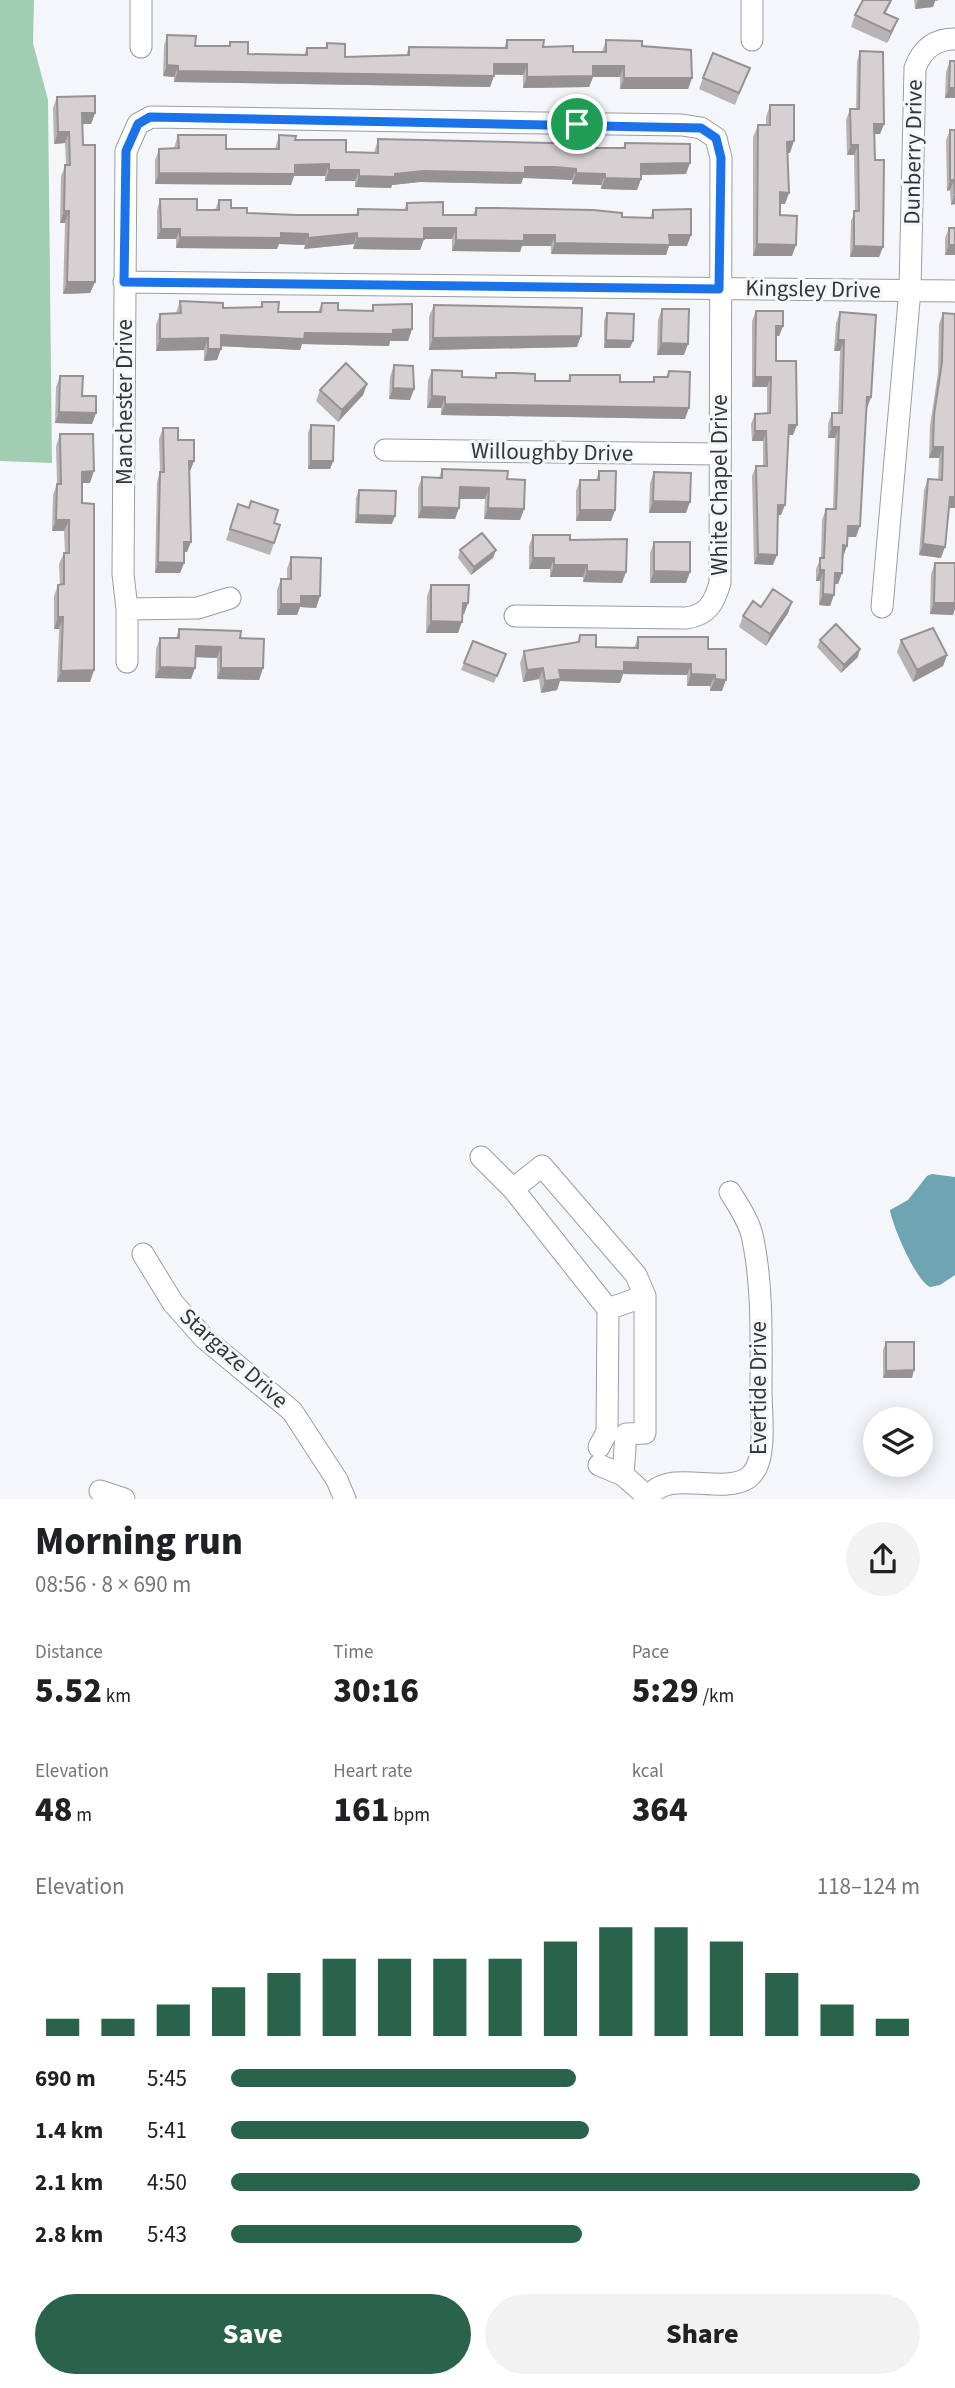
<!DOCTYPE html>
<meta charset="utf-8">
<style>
body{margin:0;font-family:"Source Sans 3",sans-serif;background:#f2f2f2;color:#202124;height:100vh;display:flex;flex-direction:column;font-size:26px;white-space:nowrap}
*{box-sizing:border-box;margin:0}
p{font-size:23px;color:#757577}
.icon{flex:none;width:38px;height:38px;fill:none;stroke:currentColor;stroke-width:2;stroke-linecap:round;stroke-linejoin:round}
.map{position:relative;height:1499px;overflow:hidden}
.details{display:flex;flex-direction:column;background:#fff;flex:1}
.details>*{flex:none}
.tools{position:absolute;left:863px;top:1407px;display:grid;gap:14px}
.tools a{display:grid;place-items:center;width:70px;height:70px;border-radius:50%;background:#fff;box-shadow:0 4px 18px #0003;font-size:35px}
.pin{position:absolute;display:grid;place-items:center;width:60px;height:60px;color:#fff;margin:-30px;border:4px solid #fff;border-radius:50%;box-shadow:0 2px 7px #0007}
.round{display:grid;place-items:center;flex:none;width:74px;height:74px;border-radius:37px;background:#f2f2f2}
.summary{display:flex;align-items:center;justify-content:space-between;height:119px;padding:0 35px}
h1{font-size:38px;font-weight:800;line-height:52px}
.stats{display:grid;grid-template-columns:repeat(3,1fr);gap:10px;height:119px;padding:7px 35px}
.stats div{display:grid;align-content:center}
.stats b{font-size:35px;font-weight:800}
.stats small{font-size:19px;font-weight:400}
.stats p{font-size:19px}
.chart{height:196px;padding:14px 35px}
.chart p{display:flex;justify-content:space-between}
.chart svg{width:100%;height:126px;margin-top:7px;stroke:#2a634b;stroke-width:6}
.action{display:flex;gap:14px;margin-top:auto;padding:14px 35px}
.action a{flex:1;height:80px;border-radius:42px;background:#2a634b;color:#fff;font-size:28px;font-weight:800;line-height:80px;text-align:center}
.action a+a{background:#f2f2f2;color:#202124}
ul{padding:0 35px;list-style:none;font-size:23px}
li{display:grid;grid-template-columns:112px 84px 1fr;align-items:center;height:52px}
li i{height:18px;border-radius:9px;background:#2a634b}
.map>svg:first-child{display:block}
.forest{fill:#a1ceb2}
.water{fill:#6ea5b2}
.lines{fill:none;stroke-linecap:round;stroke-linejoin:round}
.minor-casing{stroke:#9a9da1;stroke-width:23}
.minor{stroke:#fff;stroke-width:21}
.wall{fill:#b8b3b5}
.shaded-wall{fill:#969293}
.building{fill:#d6d0d2;stroke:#969293;stroke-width:2}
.route-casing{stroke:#fff;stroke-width:14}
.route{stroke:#1a73e8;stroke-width:9}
.labels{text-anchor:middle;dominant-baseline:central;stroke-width:6;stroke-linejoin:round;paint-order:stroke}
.street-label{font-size:23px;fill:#353638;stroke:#f4f6fa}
</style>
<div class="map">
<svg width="955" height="1499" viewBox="0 0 955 1499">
<rect width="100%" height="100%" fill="#f4f6fa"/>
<path class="forest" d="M0,0H34L33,43L48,100L52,463L0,461Z"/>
<path class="water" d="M932,1174L955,1177V1275L940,1285L930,1287C916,1281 892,1225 890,1210L908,1200L927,1176Z"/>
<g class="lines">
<defs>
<path id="minor" d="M752,0V40
M141,47V0
M124,282L955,291
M385,450L719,454
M882,607L910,290L915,68C922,49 935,39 955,39
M127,609L198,608L230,598
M127,662V609L123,574L126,151L138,124L151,117L682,125L701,128L716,138L721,158L720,583C714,603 708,615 686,618L515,616
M481,1157L513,1189L542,1166L636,1275L645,1296V1433L626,1434L623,1475L648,1497
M513,1189L608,1309L645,1296
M143,1254L173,1303L204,1338L292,1411L337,1480L345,1499
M599,1447L607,1432L608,1309
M599,1465L623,1475
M100,1491L124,1499
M647,1499C667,1466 719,1496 748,1478C757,1471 760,1460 761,1450C764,1431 761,1410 761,1390C761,1340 763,1284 752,1235C748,1219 738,1205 730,1192"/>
</defs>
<use href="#minor" class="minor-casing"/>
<use href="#minor" class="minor"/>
</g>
<path class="wall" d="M863,0H892L886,13L898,19L893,31L887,43L851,27L855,15Z
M914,0H939L935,1L933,7L915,9Z
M167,35L195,46H229L230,42L248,54L304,55L307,48H326L327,43L345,57L406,55L409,47L504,48L507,40L573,52H602L606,40L642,46L692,78L688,89H620V77H593L589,87L523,88V75H494L490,87L174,82V77L163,76L164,46Z
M860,51L884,124L880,134H874L875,160L883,247L879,257H850L851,221L855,211L854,155H847L846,120L850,109H856L857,62Z
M950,61H955V98H945L946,72Z
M703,78L745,80L735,105L699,89Z
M57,97L95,113L91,124H82L83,145L95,282L90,293L63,294L65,223H60L61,176L66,165L65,143L54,144L53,108Z
M770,105L790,153H788L785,204H780V215L792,256H753V137L758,125H766V117Z
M950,130H955V204L951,205L950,190L947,191L946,140Z
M178,135L226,149H275L279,135L346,152L374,153L378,139L593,148H623L625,143L686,174L641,175V179L637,190L601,189V185L572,184V180L551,178H523L521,184L420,182L392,185L391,188L355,187V181H325V176H294L291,185L155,184V160L159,149L174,148Z
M160,199L197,210H215L219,200L231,208L247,213L296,215H356L358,209L404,210L407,203L443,215H473L476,208L622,217L650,218L653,210L687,246H669L666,255L551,254V246H522L520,252L452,251V239H424L420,250L353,249L354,244L304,249L305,245L279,244L277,249L176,248V239H157V210Z
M949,228L955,255H945V238Z
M180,301L223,308H260L262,302L278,312H318L322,303L338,310L371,311L373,305L412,329L408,341H390L389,346L302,344L300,350L221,346L217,360L204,361V350L156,351V325L160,314L176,313Z
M434,305L577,347L429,350V317Z
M662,309L684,355H657L658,320Z
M756,311L783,326L779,336H776V361L793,435H788L781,515H778L773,565L754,564L752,476L756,466H763V441H752L751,424L755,414L767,413V387H752V321Z
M840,312L871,397L867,408H866L856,537H847L843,557H842V573L838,584H835L830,606L819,605L820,581H816V569L821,558L822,520L826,509H833L835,438H828V424L832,413H838L840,351H834L836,323Z
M607,313L630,348H604V321Z
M943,313L955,314V508H949L941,558L919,555L924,490L928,479L938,480L939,458H929L930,426L938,373L939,324Z
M394,365L414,389L410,400L389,399L390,377Z
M432,370L462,377L495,378L496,373L535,381H568L570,375L620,382H652L654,377H666L669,371L685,419L441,415V408H427L428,381Z
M60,376L82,396L96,413L92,424L55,423L56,387Z
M367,384L363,395L338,422L316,401L320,390Z
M311,425L333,461L330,469H308V433Z
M163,428L178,440L194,461L190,471H189L187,552H184V563L180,573H155L157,482L160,472L159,439Z
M60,434L90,483H82V503L94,670L90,682H57L59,629H54V596L58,585H60L59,564L64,553H65L64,531H52L53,495L57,484L56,446Z
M442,469L507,479L524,509L520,520L484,519L485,499H459V508L455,519L418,518V488L422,477L439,478Z
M599,471L615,510L611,521H576V491L580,480H596Z
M654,472L686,513H649L650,483Z
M359,490L392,524L355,523L356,498Z
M238,504L274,523L280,525L270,555L226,540Z
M533,535L570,540L622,583L583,582V577H550V569H529V546Z
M654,542L686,583H650V553Z
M460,550H496L493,558L471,575L458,558Z
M291,557L320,596L316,608L300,607L297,615H277V590L281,579H287V569Z
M935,563L953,615L930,614L931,574Z
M431,585L468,603L464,614H463L458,633H426L427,596Z
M792,602L788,613L766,646L739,627L743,616L761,607Z
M179,629L240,638L263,668L259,680L217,679V658L196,657L195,668L191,679L155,678L156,649L160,638H176Z
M580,635L596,647L634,648L638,637L708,649L722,691H710V686H687V675L623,674L620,683L560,681L557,690L541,693L539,679L523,682L520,663L524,651L577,643Z
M820,640L858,657L841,673L817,647Z
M901,640L947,655L943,666L913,682L897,652Z
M473,641L506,654L494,683L461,670Z
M886,1342L912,1378H883V1350Z"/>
<path class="shaded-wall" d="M918,0H939L935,1L933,7L915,9Z
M898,19L893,31L887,43L891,32Z
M494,64H527L523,75L490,74Z
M167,65L178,66L174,77L163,76Z
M593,66H624L620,77H593L589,87L523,88L527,77Z
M178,71L494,76L490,87L174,82Z
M624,78H692L688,89H620Z
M949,88H955V98H945Z
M82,113H95L91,124H78Z
M874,124H884L880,134H870Z
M58,132H69L65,143L54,144Z
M794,141L790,153H783L787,142Z
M851,145H858L854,155H847Z
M690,163L686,174L637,175L641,164Z
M329,164L325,176H294L291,185L155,184L159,173L295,165Z
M525,167L576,169L572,180L523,178L521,184L420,182L392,185L391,188L355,187L359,176L424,171Z
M329,170H359L355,181H325Z
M576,173L605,174L601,185L572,184Z
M605,178L641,179L637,190L601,189Z
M950,180H954L950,190L947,191Z
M780,192L789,193L785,204H776Z
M955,194V204L951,205Z
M64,211H69L65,223H60Z
M424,228H456L452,239H420Z
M161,229H180L176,239H157Z
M281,233L308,234L305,245L279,244L277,249L176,248L180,237Z
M357,233L354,244L304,249L308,238Z
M524,235H555L551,246H522L520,252L452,251L456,240Z
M669,235H691L687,246H669L666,255L551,254L555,243Z
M357,238L424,239L420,250L353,249Z
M757,244L796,245L792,256H753Z
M949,245H955V255H945Z
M854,246L883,247L879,257H850Z
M67,282H95L90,293L63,294Z
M776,326H783L779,336H773Z
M412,329L408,341H390L389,346L302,344L300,350L217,346L221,335Z
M581,336L577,347L429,350L433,338Z
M208,338L204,350L156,351L160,339Z
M606,340L633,341L630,348H604Z
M838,340H844L840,351H834Z
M661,343L688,344L684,355H657Z
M208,349H221L217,360L204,361Z
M755,377H771L767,387H752Z
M367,384L363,395L338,422L342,410Z
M393,388L414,389L410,400L389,399Z
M432,396L445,397L441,408H427Z
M867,397H871L867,408H863Z
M445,404L689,408L685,419L441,415Z
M59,412L96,413L92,424L55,423Z
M789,425H797L793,435H785Z
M832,427H839L835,438H828Z
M755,431H766L763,441H752Z
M933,447H943L939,458H929Z
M189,461H194L190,471H185Z
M311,461H333L330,469H308Z
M94,471L90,483H78L82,472Z
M460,487L489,488L485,499H456Z
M950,497H955V508H946Z
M653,501L690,502L686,513H649Z
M778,505H785L781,515H775Z
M422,507L459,508L455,519L418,518Z
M488,508L524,509L520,520L484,519Z
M580,510H615L611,521H576Z
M358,515L395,516L392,524L355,523Z
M56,520H69L64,531H52Z
M848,526H860L856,537H844Z
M184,542H191L187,552H181Z
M923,544L945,547L941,558L919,555Z
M843,545L847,546L843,557L839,556Z
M496,550L493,558L471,575L474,567Z
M758,554L777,555L773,565L754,564Z
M533,558H554L550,569H529Z
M158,562L184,563L180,573H155Z
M554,565H587L583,577H550Z
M820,570H824L820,581H816Z
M587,571L626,572L622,583L583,582Z
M654,571L690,572L686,583H650Z
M835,573H842L838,584H831Z
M823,594L834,595L830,606L819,605Z
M301,596H320L316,608L300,607L297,615H277L281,604Z
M792,602L788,613L766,646L770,634Z
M463,603H468L464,614H459Z
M934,603H955V609L953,615L930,614Z
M58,617H63L59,629H54Z
M431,621L462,622L458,633H426Z
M196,646L221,647L217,658L192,657Z
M860,649L858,657L841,673L844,665Z
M947,655L943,666L913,682L917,670Z
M624,662L691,664L687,675L623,674L620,683L560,681L557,690L541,693L545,681L559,670Z
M160,667L195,668L191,679L155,678Z
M221,668H263L259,680L217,679Z
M543,668L539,679L523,682L527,670Z
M94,670L90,682H57L61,671Z
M691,674L715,675L710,686H687Z
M715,679L726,680L722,691H710Z
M914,1370L912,1378H883L886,1371Z"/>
<path class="building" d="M863,0H891L884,13L898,19L891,32L855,15Z
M167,35L196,36L195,46H230V42H248V54L307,55V48H327V43L345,44V57L409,55V47L507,48V40H544L543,47L573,46V52H606V40L642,41V46L691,50L692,78H624V66H593V76L527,77V64H494V76L178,71V66L167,65Z
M860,51L883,52L884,124H874L875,160H884L883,247L854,246V211H859L858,145H851L850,109H859Z
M713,53L750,68L739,93L703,78Z
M950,61H955V88H949Z
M95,96V113H82L83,145H95V282H67L69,211H64L65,165H70L69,132H58L57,97Z
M770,105H794V141L787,142L789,193L780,192V215L797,216L796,245L757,244L758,125H770Z
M950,130H955V194L954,180H950Z
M178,135H226V149H279V135L296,136L295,140H346V152L378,153V139L593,144V148H625V143L690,144V163L641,164V179L605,178V174L576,173V169L555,167H525V173L424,171L395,174V177L359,176V170H329V164L295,165V174L159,173V149L179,148Z
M160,199H197V210H219V200H231V208H247V213L296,215H358V209L407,210V203L443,202V215H476V208H495L593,210L622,213V217L653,218V210L691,209V235H669L670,245L555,243V235H524V241L456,240V228H424V239L357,238V233L308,238V234L281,233V238L180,237V229H161Z
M949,228H955V245H949Z
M180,301L223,303V308L262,307V302H279L278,312H321L322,303H338V310L373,311V305L412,304V329L393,330V334L305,333L304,339L221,335V349H208V338L160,339V314L181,313Z
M434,305L582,308L581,336L433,338Z
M662,309H689L688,344L661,343Z
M756,311H783V326H776V361H796L797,425H789L785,505H778L777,555L758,554L756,466H767L766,431H755V414L770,413L771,377H755Z
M840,312L876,315L871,397H867L860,526H848L847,546L843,545L842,573H835L834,595L823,594L824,570H820V558H824L826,509H836L839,427H832V413H842L844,340H838Z
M607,313L634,314L633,341L606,340Z
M943,313L955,314V497H950L945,547L923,544L928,479L942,480L943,447H933L934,415L942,362Z
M346,363L367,384L342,410L320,390Z
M394,365L413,366L414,389L393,388Z
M432,370L462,371V377L496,378V373H514L535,374V381H570V375H620V382H654V377H668L669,371L690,372L689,408L445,404V397L432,396Z
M60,376H83L82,396H96V413L59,412Z
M311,425L334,426L333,461H311Z
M163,428H178V440H194V461H189L191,542H184V563L158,562L160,472H164Z
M60,434H93L94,471L82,472V503L94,504V670L61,671L63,617H58V585L64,584V553H69V520H56L57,484H61Z
M442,469L508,471L507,479L525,480L524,509L488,508L489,488L460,487L459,508L422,507V477L442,478Z
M599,471H616L615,510H580V480H599Z
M654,472L691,473L690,502L653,501Z
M359,490L396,491L395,516L358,515Z
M251,501L278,510L274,523L280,525L274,543L230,529L238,504L249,508Z
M482,533L496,550L474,567L460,550Z
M533,535H570V540L627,539L626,572L587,571V565H554V558H533Z
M654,542H690V572L654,571Z
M291,557L321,558L320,596H301V604H281V579H291Z
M935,563H955V603H934Z
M431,585H469L468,603H463L462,622L431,621Z
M773,589L792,602L770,634L743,616L753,601L761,607Z
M836,624L860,649L844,665L820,640Z
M933,628L947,655L917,670L901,640Z
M179,629L241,631L240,638L264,639L263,668H221V647L196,646L195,668L160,667V638H179Z
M580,635H596V647L638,648V637H708V649H726V680L715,679V675L691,674V664L624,662V671L559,670L561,679L545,681L543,668L527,670L524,651L579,642Z
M473,641L506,654L497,676L464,663Z
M886,1342H914V1370L886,1371Z"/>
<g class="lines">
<defs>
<path id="route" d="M150,117L701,128L716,138L721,158L719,289L124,282L126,151L138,124Z"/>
</defs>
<use href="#route" class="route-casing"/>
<use href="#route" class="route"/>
</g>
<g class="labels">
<g class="street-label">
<text transform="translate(913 152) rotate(-89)">Dunberry Drive</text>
<text transform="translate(813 289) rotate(1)">Kingsley Drive</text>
<text transform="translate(124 402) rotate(-90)">Manchester Drive</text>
<text transform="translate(552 452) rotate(1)">Willoughby Drive</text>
<text transform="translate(719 485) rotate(-90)">White Chapel Drive</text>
<text transform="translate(234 1358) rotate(42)">Stargaze Drive</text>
<text transform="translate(758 1388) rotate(-90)">Evertide Drive</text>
</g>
</g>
</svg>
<div class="tools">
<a><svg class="icon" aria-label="layers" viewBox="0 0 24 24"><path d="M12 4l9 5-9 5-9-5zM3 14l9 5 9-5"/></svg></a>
</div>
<div class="pin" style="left:577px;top:124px;background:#1e9e55"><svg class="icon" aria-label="arrive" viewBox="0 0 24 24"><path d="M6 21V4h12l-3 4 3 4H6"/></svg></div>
</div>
<section class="details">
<div class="summary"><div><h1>Morning run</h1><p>08:56 · 8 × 690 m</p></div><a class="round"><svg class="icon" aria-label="share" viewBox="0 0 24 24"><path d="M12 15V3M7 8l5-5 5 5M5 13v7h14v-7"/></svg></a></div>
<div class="stats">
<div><p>Distance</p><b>5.52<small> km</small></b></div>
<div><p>Time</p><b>30:16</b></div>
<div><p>Pace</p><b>5:29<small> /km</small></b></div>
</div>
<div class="stats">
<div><p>Elevation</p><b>48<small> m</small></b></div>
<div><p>Heart rate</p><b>161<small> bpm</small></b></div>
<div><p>kcal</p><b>364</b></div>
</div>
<div class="chart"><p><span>Elevation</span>118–124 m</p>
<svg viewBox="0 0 160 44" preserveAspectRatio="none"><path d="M5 44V38M15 44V38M25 44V33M35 44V27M45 44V22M55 44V17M65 44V17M75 44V17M85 44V17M95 44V11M105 44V6M115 44V6M125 44V11M135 44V22M145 44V33M155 44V38"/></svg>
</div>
<ul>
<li><b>690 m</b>5:45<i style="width:50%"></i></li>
<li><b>1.4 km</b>5:41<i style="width:52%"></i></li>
<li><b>2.1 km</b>4:50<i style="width:100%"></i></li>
<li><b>2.8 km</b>5:43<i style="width:51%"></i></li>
</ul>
<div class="action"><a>Save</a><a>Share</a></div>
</section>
